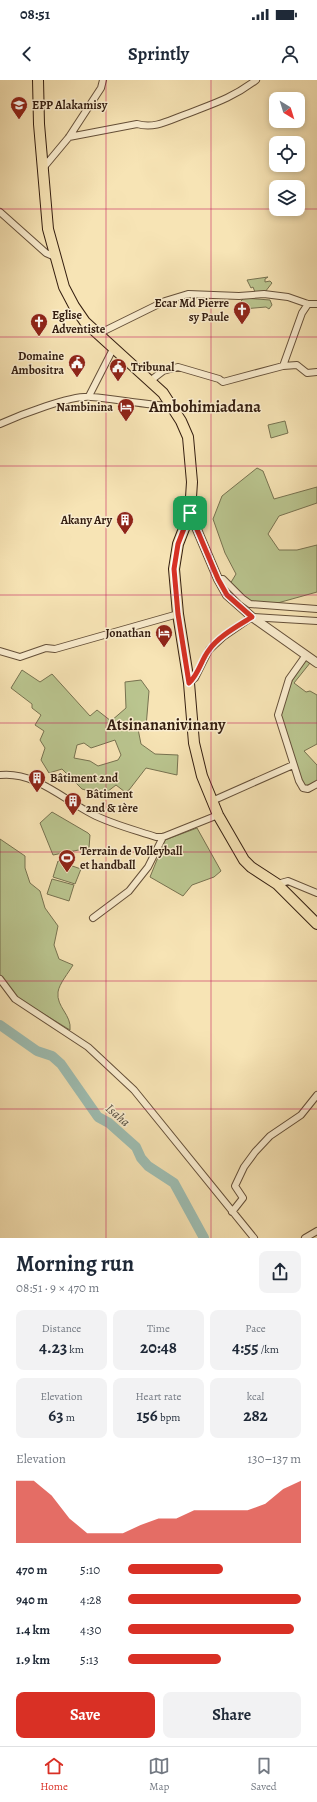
<!DOCTYPE html>
<meta charset="utf-8">
<style>
body{margin:0;font-family:Alegreya,serif;background:#f2f2f3;color:#1f2937;height:100vh;display:flex;flex-direction:column;font-size:15px;white-space:nowrap}
*{box-sizing:border-box;margin:0}
p{font-size:13px;color:#747a83}
.icon{flex:none;width:22px;height:22px;fill:none;stroke:currentColor;stroke-width:2;stroke-linecap:round;stroke-linejoin:round}
.map{position:relative;height:1158px;overflow:hidden}
.side{display:flex;flex-direction:column;background:#fff;flex:1}
.side>*{flex:none}
.needle{width:26px;rotate:142deg}
.buttons{position:absolute;left:269px;top:12px;display:grid;gap:8px}
.buttons a{display:grid;place-items:center;width:36px;height:36px;border-radius:8px;background:#fff;box-shadow:0 2px 6px #0003;font-size:20px}
.pin{position:absolute;display:grid;place-items:center;width:34px;height:34px;color:#fff;margin:-17px;border-radius:8px;box-shadow:0 2px 6px #0006}
.round{display:grid;place-items:center;flex:none;width:42px;height:42px;border-radius:8px;background:#f2f2f3}
.overview{display:flex;align-items:center;justify-content:space-between;height:68px;padding:0 16px}
h1{font-size:22px;font-weight:600;line-height:30px}
.stats{display:grid;grid-template-columns:repeat(3,1fr);gap:6px;height:68px;padding:4px 16px}
.stats div{display:grid;align-content:center;border-radius:8px;background:#f2f2f3;text-align:center}
.stats b{font-size:17px;font-weight:600}
.stats small{font-size:11px;font-weight:400}
.stats p{font-size:11px}
.chart{height:112px;padding:8px 16px}
.chart p{display:flex;justify-content:space-between}
.chart svg{width:100%;height:72px;margin-top:4px;fill:#d93025;opacity:.7}
.cta{display:flex;gap:8px;margin-top:auto;padding:8px 16px}
.cta a{flex:1;height:46px;border-radius:8px;background:#d93025;color:#fff;font-size:16px;font-weight:600;line-height:46px;text-align:center}
.cta a+a{background:#f2f2f3;color:#1f2937}
ul{padding:0 16px;list-style:none;font-size:13px}
li{display:grid;grid-template-columns:64px 48px 1fr;align-items:center;height:30px}
li i{height:10px;border-radius:5px;background:#d93025}
.status{display:flex;justify-content:space-between;align-items:center;height:28px;padding:0 20px;background:#fff;direction:ltr}
.status svg{height:11px;fill:currentColor}
header{display:flex;justify-content:space-between;align-items:center;height:52px;padding:0 16px;background:#fff;font-size:18px;font-weight:600}
.dock{display:flex;justify-content:space-around;align-items:center;height:56px;border-top:1px solid #e0e1e3;background:#fff;font-size:11px;color:#747a83}
.dock a{display:grid;justify-items:center;gap:2px}
.dock .selected{color:#d93025}
.map>svg:first-child{display:block}
.green{fill:#bac58f;stroke:#777250;fill-rule:evenodd}
.lines{fill:none;stroke-linecap:round;stroke-linejoin:round}
.river{stroke:#9ebeb3;stroke-width:10}
.minor-casing{stroke:#655039;stroke-width:8}
.tertiary-casing{stroke:#655039;stroke-width:10}
.primary-casing{stroke:#341e10;stroke-width:12}
.minor{stroke:#faedcf;stroke-width:6}
.tertiary{stroke:#faedcf;stroke-width:8}
.primary{stroke:#f7e4b5;stroke-width:10}
.route-casing{stroke:#fff;stroke-width:8}
.route{stroke:#d93025;stroke-width:5}
.grid{fill:none;stroke:#c2185b;stroke-width:1;stroke-opacity:0.55}
.labels{text-anchor:middle;dominant-baseline:central;stroke-width:3;stroke-linejoin:round;paint-order:stroke}
.poi-label{font-size:12px;font-weight:bold;fill:#341e10;stroke:#faedcf;text-anchor:start}
.water-label{font-size:13px;font-style:italic;fill:#544e41;stroke:#faedcf}
.district-label{font-size:16px;font-weight:bold;fill:#341e10;stroke:#faedcf}
</style>
<div class="status"><b>08:51</b><svg viewBox="0 0 49 12"><path d="M0 12V9h3v3zM5 12V6h3v6zM10 12V3h3v9zM15 12V0h3v12zM26 1h20v11H26zM47 4h2v5h-2z"/></svg></div>
<header><svg class="icon" aria-label="back" viewBox="0 0 24 24"><path d="M15 5l-7 7 7 7"/></svg>Sprintly<svg class="icon" aria-label="person" viewBox="0 0 24 24"><circle cx="12" cy="8" r="4"/><path d="M4 21q1-7 8-7t8 7"/></svg></header>
<div class="map">
<svg width="317" height="1158" viewBox="0 0 317 1158">
<rect width="100%" height="100%" fill="#f7e4b5"/>
<filter id="stains"><feTurbulence type="fractalNoise" baseFrequency=".005" numOctaves="4"/><feColorMatrix values="0 0 0 0 .2 0 0 0 0 .09 0 0 0 0 .02 0 0 0 .5 -.17"/></filter>
<radialGradient id="worn" r=".72"><stop offset=".6" stop-color="#630" stop-opacity="0"/><stop offset="1" stop-color="#630" stop-opacity=".3"/></radialGradient>
<path class="green" d="M268,197L265,199V202L270,201L272,203L265,212H255L253,207L251,208L247,200Z
M244,218L270,220L272,225L269,229L266,227L243,229L241,221Z
M285,341L288,353L271,358L268,345Z
M257,388L263,391L274,419L317,407V423L279,436L268,454L279,470H297L317,465V512L274,524L249,521L230,504L236,494L225,473L213,439L222,416Z
M306,580L310,583L294,603L306,612L310,611L317,615V664L304,671L317,685V701L307,706L303,704L280,635L292,601Z
M22,590L40,602L52,594L90,636L97,630L111,641L126,628L125,602L141,600L149,611L146,647L138,649L141,664L155,674L178,675L177,695L146,688L129,710L125,712L116,705L103,715L82,709L62,689L49,693L41,680L45,668L40,660L44,651L35,645L41,635L32,628V624L11,608ZM115,660L121,675L118,680L98,686L90,681L74,678L77,665L84,663L91,668Z
M52,732L88,753L90,755L89,768L53,775L40,743Z
M197,748L221,791L214,797L192,805L183,816L150,797L165,760Z
M0,759L25,776V788L30,803L40,811L45,828L58,846L54,865L59,879L73,885C69,892 59,904 58,912C56,927 72,935 70,950L16,917L0,895Z
M58,781L81,789L75,804L53,797Z
M52,799L74,805L69,821L47,814Z"/>
<g class="lines">
<path class="river" d="M0,945L37,971L52,976L61,984L98,1037L109,1043L136,1067L141,1078L148,1086L174,1103L204,1158"/>
<defs>
<path id="minor" d="M69,57L137,44C154,49 168,41 184,35C212,24 231,19 256,0
M44,87L69,57L101,8L103,0
M0,132L46,173L55,177
M98,254L165,221L188,214L239,216L264,214L288,217L308,224H317
M283,286L302,233L308,224
M150,301L163,291L178,287L219,299L223,302L283,286L297,285L307,293L317,292
M89,316L113,269
M0,344C20,335 71,315 91,317C118,319 144,325 171,326
M218,499H223L243,519L250,524L317,529
M0,571L20,577L46,568L55,569L178,534
M306,575L289,599L278,635L299,701L303,708L308,709L317,704
M189,603L195,598L209,570L223,557L252,537L317,541
M0,695C34,691 63,719 92,734C111,744 135,750 156,757H163L218,735
M212,721L293,685
M277,804L288,801L317,813
M93,838L129,811L148,787L163,757
M0,899L15,919L88,967L134,1010L254,1158
M232,1132L243,1118L235,1106L244,1087L255,1072L270,1056L301,1035L317,1015
M305,1158L317,1151"/>
<path id="tertiary" d="M190,433L218,499L227,515L252,537L317,583"/>
<path id="primary" d="M38,0L39,44L48,149L64,207L74,226L85,242L163,313L181,341L188,357L192,402L190,433L178,464L174,489L178,534L189,603L194,663L202,696L218,735L244,780L251,787L277,804L317,844"/>
</defs>
<use href="#minor" class="minor-casing"/>
<use href="#tertiary" class="tertiary-casing"/>
<use href="#primary" class="primary-casing"/>
<use href="#minor" class="minor"/>
<use href="#tertiary" class="tertiary"/>
<use href="#primary" class="primary"/>
</g>
<g class="lines">
<defs>
<path id="route" d="M190,433L218,499L227,515L252,537C238,546 219,556 209,570C201,580 199,594 189,603L178,534L174,489L178,464Z"/>
</defs>
<use href="#route" class="route-casing"/>
<use href="#route" class="route"/>
</g>
<path class="grid" d="M106,0V1158M211,0V1158M0,129H276M298,129H317M0,257H317M0,386H317M0,515H317M0,643H317M0,772H317M0,901H317M0,1029H317"/>
<defs>
<symbol id="school-pin" viewBox="-11 -11 22 30"><path d="M0 17L-7.5 6A9.5 9.5 0 1 1 7.5 6Z" fill="#8f2418" stroke="#faedcf"/><path d="M0-5L7-2L0 1L-7-2ZM-4 1L0 2.5L4 1V4Q0 6-4 4Z" fill="#fff"/></symbol>
<symbol id="church-pin" viewBox="-11 -11 22 30"><path d="M0 17L-7.5 6A9.5 9.5 0 1 1 7.5 6Z" fill="#8f2418" stroke="#faedcf"/><path d="M-1.2-6h2.4v3.5h3.3v2.4h-3.3V6h-2.4V-.1h-3.3v-2.4h3.3Z" fill="#fff"/></symbol>
<symbol id="civic-pin" viewBox="-11 -11 22 30"><path d="M0 17L-7.5 6A9.5 9.5 0 1 1 7.5 6Z" fill="#8f2418" stroke="#faedcf"/><path d="M-.6-6.5H3V-4.5H.6V-3L4-1V1h2V6H-6V1h2V-1L-.6-3ZM-1.2 2.5V6h2.4V2.5Z" fill="#fff"/></symbol>
<symbol id="hotel-pin" viewBox="-11 -11 22 30"><path d="M0 17L-7.5 6A9.5 9.5 0 1 1 7.5 6Z" fill="#8f2418" stroke="#faedcf"/><path d="M-6-4.5h1.5V1H6V5H4.5V3h-9V5H-6ZM-4 0a1.8 1.8 0 1 1 3.6 0ZM.5 0V-2.5h3Q6-2.5 6 0Z" fill="#fff"/></symbol>
<symbol id="building-pin" viewBox="-11 -11 22 30"><path d="M0 17L-7.5 6A9.5 9.5 0 1 1 7.5 6Z" fill="#8f2418" stroke="#faedcf"/><path d="M-4-6H4V6H1V3H-1V6H-4ZM-2.5-4.3h1.7v1.8h-1.7ZM.8-4.3h1.7v1.8H.8ZM-2.5-1h1.7V.8h-1.7ZM.8-1h1.7V.8H.8Z" fill="#fff"/></symbol>
<symbol id="stadium-pin" viewBox="-11 -11 22 30"><path d="M0 17L-7.5 6A9.5 9.5 0 1 1 7.5 6Z" fill="#8f2418" stroke="#faedcf"/><path d="M0-5a6.5 5 0 1 0 0 10a6.5 5 0 1 0 0-10ZM-3.5-1.8h7v3.6h-7Z" fill="#fff"/></symbol>
</defs>
<g fill-rule="evenodd">
<use href="#school-pin" x="9" y="15" width="20" height="27"/>
<use href="#church-pin" x="232" y="220" width="20" height="27"/>
<use href="#church-pin" x="29" y="232" width="20" height="27"/>
<use href="#civic-pin" x="67" y="273" width="20" height="27"/>
<use href="#civic-pin" x="108" y="277" width="20" height="27"/>
<use href="#hotel-pin" x="116" y="317" width="20" height="27"/>
<use href="#building-pin" x="115" y="430" width="20" height="27"/>
<use href="#hotel-pin" x="154" y="543" width="20" height="27"/>
<use href="#building-pin" x="27" y="688" width="20" height="27"/>
<use href="#building-pin" x="63" y="711" width="20" height="27"/>
<use href="#stadium-pin" x="57" y="768" width="20" height="27"/>
</g>
<g class="labels">
<g class="poi-label">
<text x="32" y="25">EPP Alakamisy</text>
<text x="229" y="223" text-anchor="end">Ecar Md Pierre<tspan x="229" dy="14">sy Paule</tspan></text>
<text x="52" y="235">Eglise<tspan x="52" dy="14">Adventiste</tspan></text>
<text x="64" y="276" text-anchor="end">Domaine<tspan x="64" dy="14">Ambositra</tspan></text>
<text x="131" y="287">Tribunal</text>
<text x="113" y="327" text-anchor="end">Nambinina</text>
<text x="112" y="440" text-anchor="end">Akany Ary</text>
<text x="151" y="553" text-anchor="end">Jonathan</text>
<text x="50" y="698">Bâtiment 2nd</text>
<text x="86" y="714">Bâtiment<tspan x="86" dy="14">2nd &amp; 1ère</tspan></text>
<text x="80" y="771">Terrain de Volleyball<tspan x="80" dy="14">et handball</tspan></text>
</g>
<g class="water-label">
<text transform="translate(118 1035) rotate(41)">Isaha</text>
</g>
<g class="district-label">
<text x="205" y="327">Ambohimiadana</text>
<text x="166" y="645">Atsinananivinany</text>
</g>
</g>
<rect width="100%" height="100%" filter="url(#stains)"/>
<rect width="100%" height="100%" fill="url(#worn)"/>
</svg>
<div class="buttons">
<a><svg class="needle" viewBox="-14 -14 28 28"><path d="M0-13l5 13h-10z" fill="#e53935"/><path d="M0 13l5-13h-10z" fill="#747a83"/></svg></a>
<a><svg class="icon" aria-label="locate" viewBox="0 0 24 24"><circle cx="12" cy="12" r="6"/><path d="M12 2v4M12 18v4M2 12h4M18 12h4"/></svg></a>
<a><svg class="icon" aria-label="layers" viewBox="0 0 24 24"><path d="M12 4l9 5-9 5-9-5zM3 14l9 5 9-5"/></svg></a>
</div>
<div class="pin" style="left:190px;top:433px;background:#1e9e55"><svg class="icon" aria-label="arrive" viewBox="0 0 24 24"><path d="M6 21V4h12l-3 4 3 4H6"/></svg></div>
</div>
<section class="side">
<div class="overview"><div><h1>Morning run</h1><p>08:51 · 9 × 470 m</p></div><a class="round"><svg class="icon" aria-label="share" viewBox="0 0 24 24"><path d="M12 15V3M7 8l5-5 5 5M5 13v7h14v-7"/></svg></a></div>
<div class="stats">
<div><p>Distance</p><b>4.23<small> km</small></b></div>
<div><p>Time</p><b>20:48</b></div>
<div><p>Pace</p><b>4:55<small> /km</small></b></div>
</div>
<div class="stats">
<div><p>Elevation</p><b>63<small> m</small></b></div>
<div><p>Heart rate</p><b>156<small> bpm</small></b></div>
<div><p>kcal</p><b>282</b></div>
</div>
<div class="chart"><p><span>Elevation</span>130–137 m</p>
<svg viewBox="0 0 160 44" preserveAspectRatio="none"><path d="M0 44V6L10 6L20 15L30 29L40 38L50 38L60 38L70 33L80 29L90 29L100 24L110 24L120 24L130 24L140 20L150 11L160 6V44z"/></svg>
</div>
<ul>
<li><b>470 m</b>5:10<i style="width:55%"></i></li>
<li><b>940 m</b>4:28<i style="width:100%"></i></li>
<li><b>1.4 km</b>4:30<i style="width:96%"></i></li>
<li><b>1.9 km</b>5:13<i style="width:54%"></i></li>
</ul>
<div class="cta"><a>Save</a><a>Share</a></div>
</section>
<nav class="dock">
<a class="selected"><svg class="icon" aria-label="home" viewBox="0 0 24 24"><path d="M3 11l9-7 9 7M6 9v11h12V9"/></svg>Home</a>
<a><svg class="icon" aria-label="map" viewBox="0 0 24 24"><path d="M3 6l6-2 6 2 6-2v14l-6 2-6-2-6 2zM9 4v14M15 6v14"/></svg>Map</a>
<a><svg class="icon" aria-label="saved" viewBox="0 0 24 24"><path d="M7 4h10v16l-5-4-5 4z"/></svg>Saved</a>
</nav>
